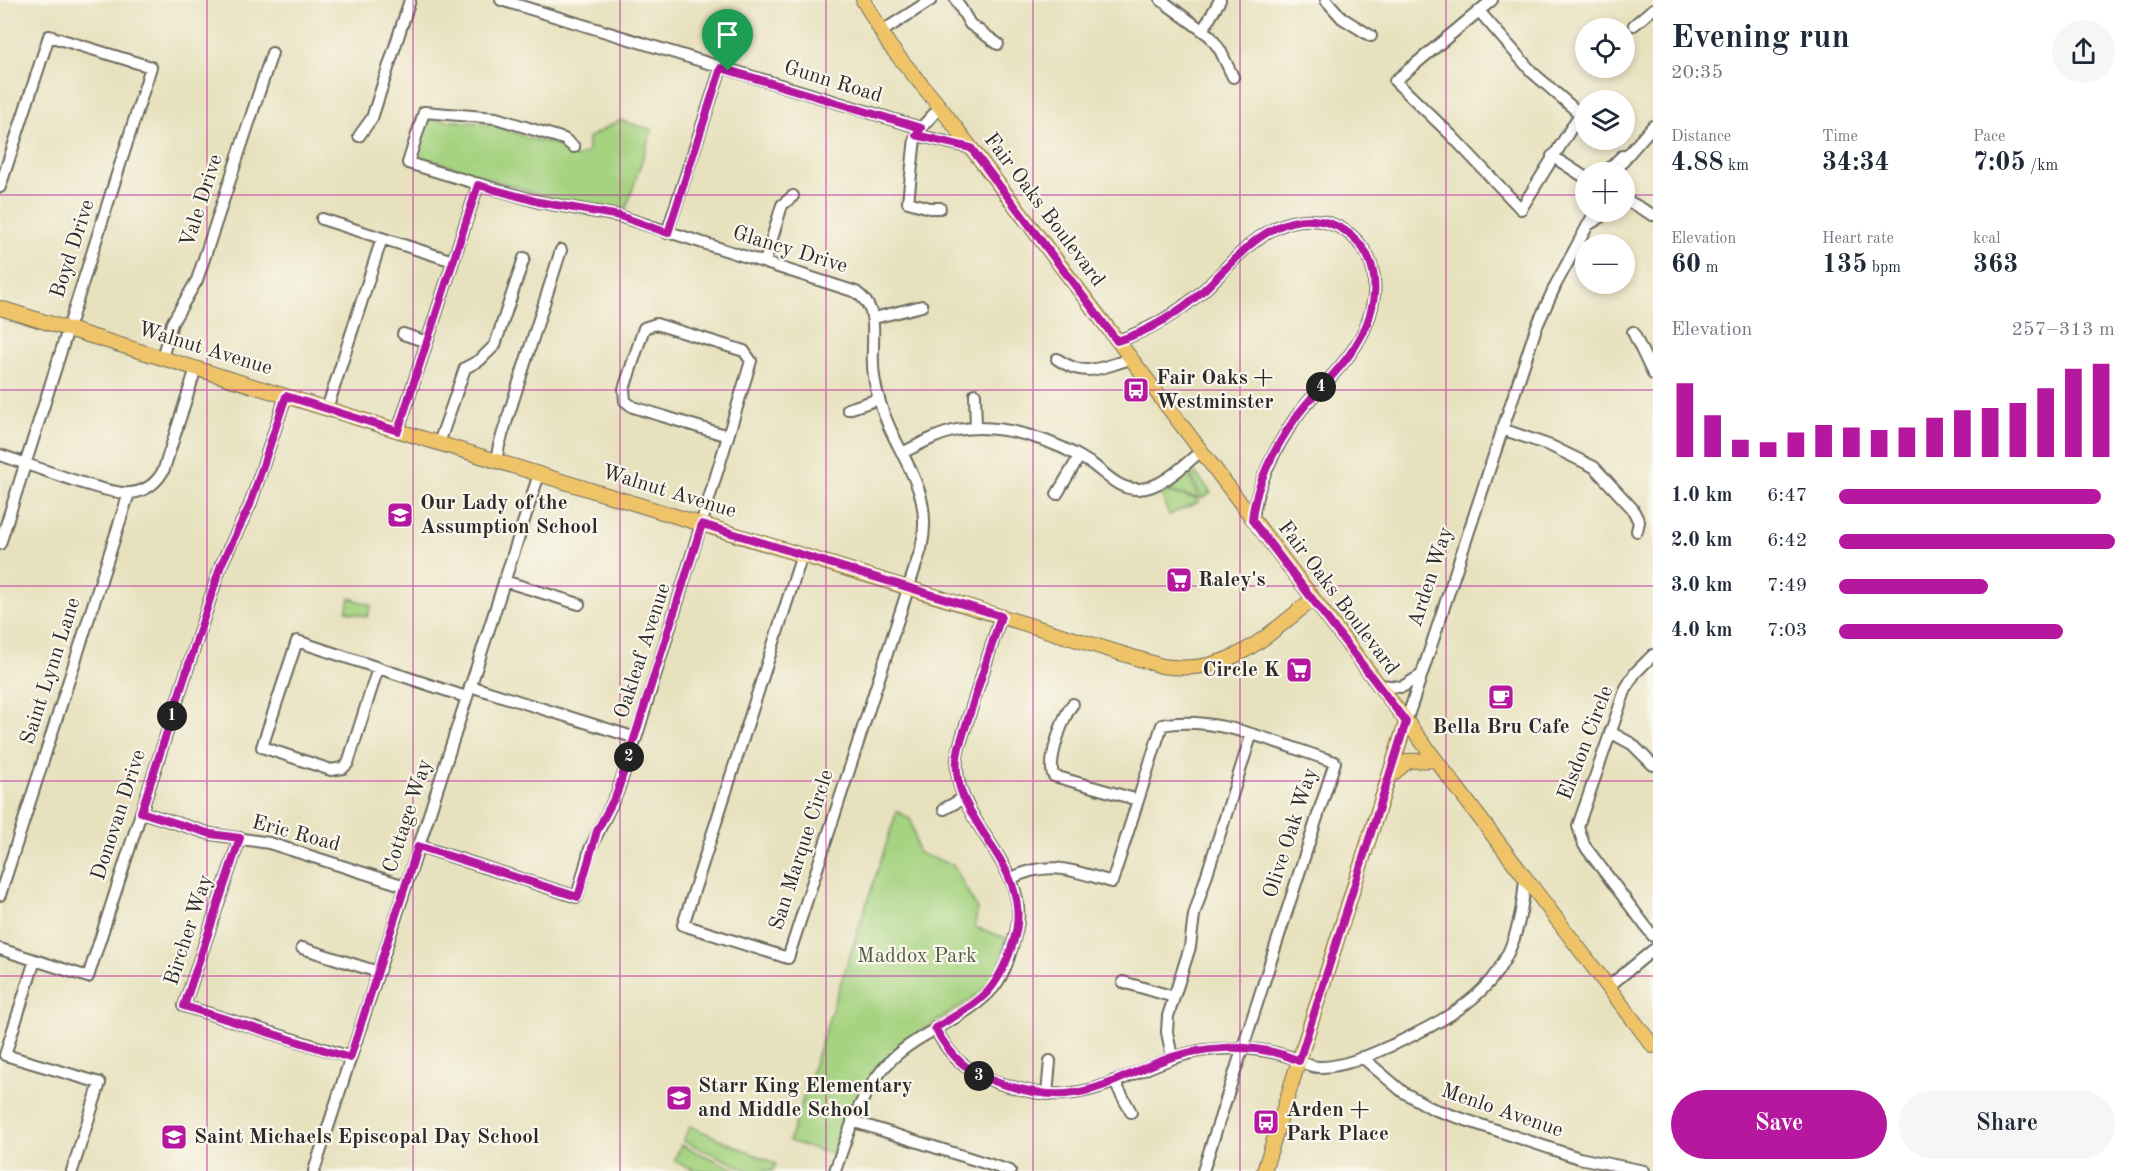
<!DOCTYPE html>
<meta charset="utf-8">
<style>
body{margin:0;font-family:"Old Standard TT",serif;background:#f6f6f7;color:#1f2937;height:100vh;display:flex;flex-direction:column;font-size:22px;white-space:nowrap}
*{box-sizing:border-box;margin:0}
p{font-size:20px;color:#747a83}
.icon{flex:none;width:33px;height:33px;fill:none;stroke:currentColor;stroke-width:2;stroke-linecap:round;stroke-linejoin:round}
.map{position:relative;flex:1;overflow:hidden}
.drawer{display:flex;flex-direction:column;background:#fff;width:480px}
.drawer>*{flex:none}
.buttons{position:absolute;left:1575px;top:18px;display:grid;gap:12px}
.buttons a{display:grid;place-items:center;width:60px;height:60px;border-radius:50%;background:#fff;box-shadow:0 3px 9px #0003;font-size:30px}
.pin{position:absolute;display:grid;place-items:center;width:51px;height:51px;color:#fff;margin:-62px -26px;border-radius:50% 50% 50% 0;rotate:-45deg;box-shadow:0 0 6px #0007}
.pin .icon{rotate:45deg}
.km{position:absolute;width:30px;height:30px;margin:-15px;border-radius:50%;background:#222;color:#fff;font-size:16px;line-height:30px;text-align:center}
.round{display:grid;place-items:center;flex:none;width:63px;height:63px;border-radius:32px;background:#f6f6f7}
.summary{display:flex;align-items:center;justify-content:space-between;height:102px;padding:0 18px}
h1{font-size:33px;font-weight:800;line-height:45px}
.stats{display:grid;grid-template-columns:repeat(3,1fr);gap:9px;height:102px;padding:6px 18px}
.stats div{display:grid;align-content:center}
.stats b{font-size:26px;font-weight:800}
.stats small{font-size:16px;font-weight:400}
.stats p{font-size:16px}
.chart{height:168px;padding:12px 18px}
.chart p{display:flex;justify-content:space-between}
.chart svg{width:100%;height:108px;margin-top:6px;stroke:#b5179e;stroke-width:6}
.button{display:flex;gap:12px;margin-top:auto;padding:12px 18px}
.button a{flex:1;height:69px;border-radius:36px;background:#b5179e;color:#fff;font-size:24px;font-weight:800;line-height:69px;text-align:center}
.button a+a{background:#f6f6f7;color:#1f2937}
ul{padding:0 18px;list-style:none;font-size:20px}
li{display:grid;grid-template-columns:96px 72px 1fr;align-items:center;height:45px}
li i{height:15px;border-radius:8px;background:#b5179e}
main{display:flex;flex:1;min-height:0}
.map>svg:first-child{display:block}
.green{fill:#a5d380;stroke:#687f56;stroke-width:1.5}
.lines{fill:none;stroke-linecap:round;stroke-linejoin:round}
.minor-casing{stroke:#6d6b5e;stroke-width:14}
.major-casing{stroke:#6d6b5e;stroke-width:16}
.minor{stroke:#fff;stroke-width:10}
.major{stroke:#efc469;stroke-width:14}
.route-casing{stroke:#fff;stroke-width:12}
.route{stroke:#b5179e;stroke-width:8}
.grid{fill:none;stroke:#b5179e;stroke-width:1.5;stroke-opacity:0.55}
.labels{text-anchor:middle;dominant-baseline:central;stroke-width:4.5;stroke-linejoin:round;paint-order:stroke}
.street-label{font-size:21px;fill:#2b2b2b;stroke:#fbf7ec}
.poi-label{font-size:21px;font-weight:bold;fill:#2b2b2b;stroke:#fbf7ec;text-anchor:start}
.park-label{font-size:21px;fill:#505d44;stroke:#fbf7ec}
</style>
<main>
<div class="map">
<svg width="1653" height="1171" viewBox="0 0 1653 1171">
<rect width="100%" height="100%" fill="#fbf7ec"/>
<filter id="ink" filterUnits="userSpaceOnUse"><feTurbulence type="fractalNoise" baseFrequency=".0167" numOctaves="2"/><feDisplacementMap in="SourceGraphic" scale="12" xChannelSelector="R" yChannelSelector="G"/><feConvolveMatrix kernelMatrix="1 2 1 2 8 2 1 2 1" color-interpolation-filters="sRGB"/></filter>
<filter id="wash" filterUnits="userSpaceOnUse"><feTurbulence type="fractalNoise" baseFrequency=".008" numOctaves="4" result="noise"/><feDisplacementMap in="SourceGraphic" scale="24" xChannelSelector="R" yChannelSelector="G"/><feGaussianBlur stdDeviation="1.35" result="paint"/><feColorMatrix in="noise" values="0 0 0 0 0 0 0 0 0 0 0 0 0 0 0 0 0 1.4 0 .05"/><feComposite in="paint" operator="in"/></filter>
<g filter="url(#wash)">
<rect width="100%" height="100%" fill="#e7e1be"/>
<path class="green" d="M428,119L481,123L503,128L527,138L555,144L576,158L588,152V138L620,120L652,130L626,209H620L563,202L418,156L416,153L423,126Z
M1195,472L1211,493L1201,499L1191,473Z
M1189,474L1198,498L1167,491Z
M1165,492L1198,499L1199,502L1169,515L1161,494Z
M350,598L371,605L367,617L346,611Z
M897,811L911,820L918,853L953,865L977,909L975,927L1006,938C1003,950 1002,963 995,974C978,1004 928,1021 901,1046C869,1075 848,1115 835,1155L789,1141Z
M690,1126L776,1164L772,1171H750L683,1141Z
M681,1145L739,1171H697L674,1161Z"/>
</g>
<g filter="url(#ink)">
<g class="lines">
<defs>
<path id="minor" d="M501,0L921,128L940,107
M956,0L970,24L998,44
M1161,0L1210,36L1220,50L1233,77
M1326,0L1342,18L1371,36
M1479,11L1532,72L1580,114L1521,209L1451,135L1395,81L1479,11L1492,0
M1634,25L1653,9
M1203,30L1220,0
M881,32L931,0
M921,128L915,138L908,202L930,208H940
M917,135L971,148
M359,136L372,118L410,0
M574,147L564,139L496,118L424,112L408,163L539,202L619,216L856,292C877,307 873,326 873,349C872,366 874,383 879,399C894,455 936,486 921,549L788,958L683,925L802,555
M1552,156L1586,178
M1606,172L1622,156
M1616,172L1627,156L1653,126
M0,187L49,36L151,67L0,544
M1624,199L1653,215
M322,219L453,261
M1588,225L1601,217L1605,212
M667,233L721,68
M765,262L782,205L793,196
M874,318L922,306
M1633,332L1653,374
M403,334L427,342
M1117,341C1150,330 1181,311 1206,288C1232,263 1255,232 1291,222C1312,216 1335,222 1351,235C1389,268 1375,319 1350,354C1333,378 1310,396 1294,420C1275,449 1255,486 1253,520
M162,358L172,323L197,280L272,53
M1057,359C1086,379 1101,367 1131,359
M975,394L976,428
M327,409L382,238
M848,409L879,399
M1502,429L1551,446L1594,467L1632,508L1639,522L1637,531
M398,431L478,185
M439,443L465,368L480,360L495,345L524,258
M902,453C920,444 938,434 957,430C1001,422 1055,440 1092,464C1107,475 1119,490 1139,489C1162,488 1184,465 1201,451
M0,455C26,463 109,496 131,493C146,491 158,482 164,469L196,368
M496,461L499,445L561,250
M1057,494L1079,457
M504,581L579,604
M1653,655L1635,673L1626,688L1578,826L1584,845L1653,936
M378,668L348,763L343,768L331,770L262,747L297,641L466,697
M1378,685L1402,687L1420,676
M470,686L636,738
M1073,704C1063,715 1046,765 1054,776L1138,800
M1406,722L1536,328L1556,284L1595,212
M1610,732L1632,744L1653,765
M944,809L964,798
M141,812L211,834L269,843L405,886
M240,838L184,1006L350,1057
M419,846L577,897L590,849L617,793L636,738L751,361L744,351L656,324L644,328L624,389L625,401L633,407L728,436
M1010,879C1049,859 1073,871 1112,882L1162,725C1217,714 1283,746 1335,762L1203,1171
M0,895L129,493
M302,948L378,972
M0,949L88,977L221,565L250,505L286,396
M35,960L5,1055L100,1083L72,1171
M1123,982L1174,997
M1608,987L1653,950
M935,1028C951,1059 968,1073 1002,1084C1025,1091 1048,1097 1073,1093C1120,1087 1159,1056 1206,1050C1233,1047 1262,1048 1287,1056C1299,1059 1309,1068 1321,1067C1347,1067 1376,1052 1399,1042C1480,1004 1519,972 1525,878
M1172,1057L1167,1032L1168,1016L1190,947L1194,915L1251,736
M1362,1057L1403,1092L1433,1109L1579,1158L1644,1171
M1114,1081L1131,1112
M1047,1094L1050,1061
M852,1121L1010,1171
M314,1171L539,474
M835,1171C849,1130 861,1089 893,1058C923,1030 968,1018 994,987C1006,972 1011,951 1016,932C1034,862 941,816 959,747L1001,616"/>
<path id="major" d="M863,0L889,45L940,107L1653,1046
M0,308L1162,666C1229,676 1264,638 1313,599
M1390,776L1408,761L1435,760
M1264,1171L1406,722"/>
</defs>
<use href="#minor" class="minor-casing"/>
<use href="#major" class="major-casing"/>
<use href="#minor" class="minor"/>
<use href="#major" class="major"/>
</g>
</g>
<g class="lines" filter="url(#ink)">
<defs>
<path id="route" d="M721,68L921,128L916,135L971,148L1117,341C1150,331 1181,311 1206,288C1232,263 1255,232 1291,222C1312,216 1335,222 1351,235C1389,268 1375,319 1350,354C1333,378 1310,396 1294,420C1275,448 1255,486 1252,520L1406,722L1299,1061C1256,1041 1199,1045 1156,1063C1129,1074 1103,1089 1074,1093C1049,1097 1026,1091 1002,1084C968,1073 952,1059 935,1028C980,1001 996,995 1013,943C1040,862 940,819 959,747L1001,616L702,524L617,793L597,831L578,897L418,846L350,1058L184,1006L240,838L211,834L141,812L221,565L250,505L286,396L398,431L478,185L539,202L620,216L668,233Z"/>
</defs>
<use href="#route" class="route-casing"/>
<use href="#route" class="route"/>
</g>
<path class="grid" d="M207,0V1171M413,0V1171M620,0V1171M826,0V1171M1033,0V1171M1240,0V1171M1446,0V1171M0,195H1586M1624,195H1653M0,390H1653M0,586H1653M0,781H1653M0,976H1653"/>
<defs>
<symbol id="bus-square" viewBox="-11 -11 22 22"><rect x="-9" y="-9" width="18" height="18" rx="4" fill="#b5179e" stroke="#fbf7ec"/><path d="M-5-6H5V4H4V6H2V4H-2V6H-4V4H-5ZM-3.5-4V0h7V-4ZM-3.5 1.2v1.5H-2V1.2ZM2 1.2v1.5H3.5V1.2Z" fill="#fff"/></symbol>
<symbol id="school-square" viewBox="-11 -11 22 22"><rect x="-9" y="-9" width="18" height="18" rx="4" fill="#b5179e" stroke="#fbf7ec"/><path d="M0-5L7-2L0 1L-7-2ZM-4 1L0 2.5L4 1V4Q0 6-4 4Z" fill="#fff"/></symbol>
<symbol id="supermarket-square" viewBox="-11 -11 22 22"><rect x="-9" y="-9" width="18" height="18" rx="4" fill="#b5179e" stroke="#fbf7ec"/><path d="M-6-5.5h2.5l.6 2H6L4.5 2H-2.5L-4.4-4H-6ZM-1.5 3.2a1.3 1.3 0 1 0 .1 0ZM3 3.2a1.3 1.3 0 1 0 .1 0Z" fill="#fff"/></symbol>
<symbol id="cafe-square" viewBox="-11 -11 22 22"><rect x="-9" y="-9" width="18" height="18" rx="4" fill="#b5179e" stroke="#fbf7ec"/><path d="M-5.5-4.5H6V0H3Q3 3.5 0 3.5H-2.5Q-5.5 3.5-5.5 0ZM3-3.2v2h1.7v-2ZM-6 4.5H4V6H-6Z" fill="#fff"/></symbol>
</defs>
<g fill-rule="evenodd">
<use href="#bus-square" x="1121" y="375" width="30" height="30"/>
<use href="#school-square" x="385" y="500" width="30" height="30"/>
<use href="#supermarket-square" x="1164" y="565" width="30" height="30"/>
<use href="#supermarket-square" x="1284" y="655" width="30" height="30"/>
<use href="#cafe-square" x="1486" y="682" width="30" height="30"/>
<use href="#school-square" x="664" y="1083" width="30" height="30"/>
<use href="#bus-square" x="1251" y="1107" width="30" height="30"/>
<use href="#school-square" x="159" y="1122" width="30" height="30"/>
</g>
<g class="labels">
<g class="street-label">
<text transform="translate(833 82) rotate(17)">Gunn Road</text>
<text transform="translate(202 201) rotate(-72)">Vale Drive</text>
<text transform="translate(1044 210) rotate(53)">Fair Oaks Boulevard</text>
<text transform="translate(73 249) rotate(-72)">Boyd Drive</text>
<text transform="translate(790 250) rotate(17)">Glancy Drive</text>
<text transform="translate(205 349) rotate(17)">Walnut Avenue</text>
<text transform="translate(669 492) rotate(17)">Walnut Avenue</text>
<text transform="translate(1431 577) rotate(-72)">Arden Way</text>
<text transform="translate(1338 598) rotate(53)">Fair Oaks Boulevard</text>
<text transform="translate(643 651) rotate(-72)">Oakleaf Avenue</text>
<text transform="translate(51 671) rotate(-72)">Saint Lynn Lane</text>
<text transform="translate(1586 743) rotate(-69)">Elsdon Circle</text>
<text transform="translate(119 815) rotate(-72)">Donovan Drive</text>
<text transform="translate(408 816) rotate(-72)">Cottage Way</text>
<text transform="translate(1291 833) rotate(-72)">Olive Oak Way</text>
<text transform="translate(296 834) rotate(15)">Eric Road</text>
<text transform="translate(802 850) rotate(-72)">San Marque Circle</text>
<text transform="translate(189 930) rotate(-72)">Bircher Way</text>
<text transform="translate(1502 1111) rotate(19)">Menlo Avenue</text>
</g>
<g class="poi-label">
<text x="1156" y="378">Fair Oaks +<tspan x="1156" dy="24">Westminster</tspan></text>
<text x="420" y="503">Our Lady of the<tspan x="420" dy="24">Assumption School</tspan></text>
<text x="1198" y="580">Raley's</text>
<text x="1280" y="670" text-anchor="end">Circle K</text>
<text x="1501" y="727" text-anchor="middle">Bella Bru Cafe</text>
<text x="698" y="1086">Starr King Elementary<tspan x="698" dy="24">and Middle School</tspan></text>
<text x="1286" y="1110">Arden +<tspan x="1286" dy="24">Park Place</tspan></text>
<text x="194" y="1137">Saint Michaels Episcopal Day School</text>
</g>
<g class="park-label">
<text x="917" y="956">Maddox Park</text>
</g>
</g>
</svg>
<div class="buttons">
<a><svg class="icon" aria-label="locate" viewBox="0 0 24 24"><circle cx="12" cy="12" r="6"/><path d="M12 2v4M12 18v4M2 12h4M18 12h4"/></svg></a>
<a><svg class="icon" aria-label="layers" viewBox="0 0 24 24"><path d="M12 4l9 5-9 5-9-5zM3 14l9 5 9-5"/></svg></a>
<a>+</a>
<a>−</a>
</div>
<div class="pin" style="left:728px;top:71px;background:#1e9e55"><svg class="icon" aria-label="arrive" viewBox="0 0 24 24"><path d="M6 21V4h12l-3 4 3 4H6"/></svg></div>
<b class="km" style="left:172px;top:716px">1</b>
<b class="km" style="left:629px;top:757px">2</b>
<b class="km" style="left:979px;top:1076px">3</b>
<b class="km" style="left:1321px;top:387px">4</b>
</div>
<section class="drawer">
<div class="summary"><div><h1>Evening run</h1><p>20:35</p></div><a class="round"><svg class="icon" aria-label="share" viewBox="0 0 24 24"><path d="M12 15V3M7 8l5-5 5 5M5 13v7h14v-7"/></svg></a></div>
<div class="stats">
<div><p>Distance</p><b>4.88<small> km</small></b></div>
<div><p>Time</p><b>34:34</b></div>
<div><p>Pace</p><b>7:05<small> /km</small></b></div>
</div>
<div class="stats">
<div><p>Elevation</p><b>60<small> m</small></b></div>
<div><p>Heart rate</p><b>135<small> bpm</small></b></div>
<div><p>kcal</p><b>363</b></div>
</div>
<div class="chart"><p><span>Elevation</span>257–313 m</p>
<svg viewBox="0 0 160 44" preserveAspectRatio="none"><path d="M5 44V14M15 44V27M25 44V37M35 44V38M45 44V34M55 44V31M65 44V32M75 44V33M85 44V32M95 44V28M105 44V25M115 44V24M125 44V22M135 44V16M145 44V8M155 44V6"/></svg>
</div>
<ul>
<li><b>1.0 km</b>6:47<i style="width:95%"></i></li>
<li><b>2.0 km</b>6:42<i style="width:100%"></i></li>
<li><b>3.0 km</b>7:49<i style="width:54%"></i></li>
<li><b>4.0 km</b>7:03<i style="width:81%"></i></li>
</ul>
<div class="button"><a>Save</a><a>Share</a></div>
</section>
</main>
